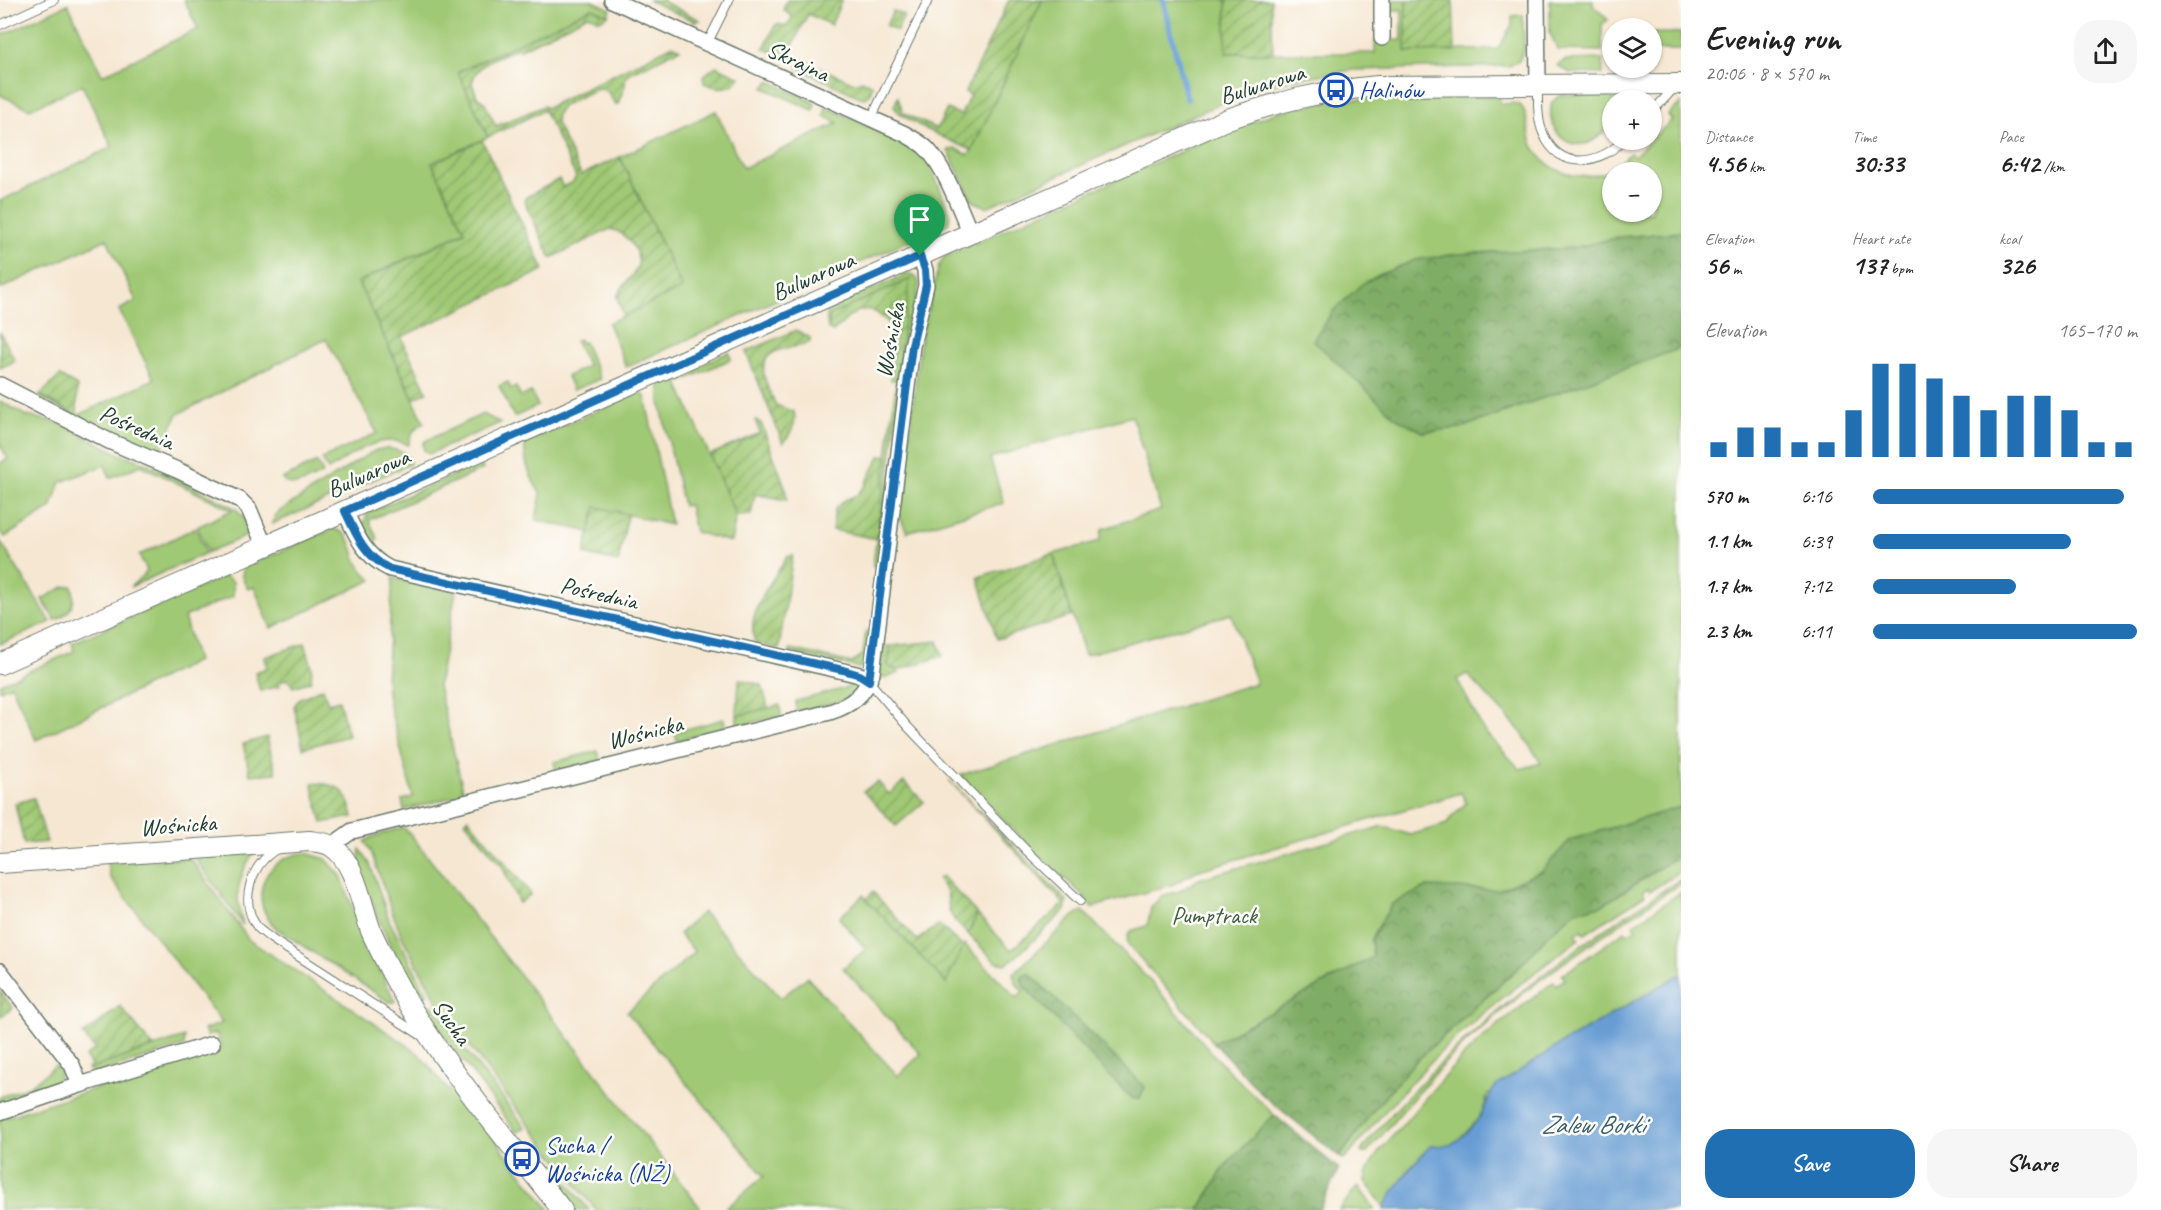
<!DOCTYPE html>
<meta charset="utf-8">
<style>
body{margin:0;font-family:Caveat,sans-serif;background:#f6f6f6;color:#222;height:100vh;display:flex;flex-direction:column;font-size:22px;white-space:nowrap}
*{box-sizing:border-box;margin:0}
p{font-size:20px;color:#767676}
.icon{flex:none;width:33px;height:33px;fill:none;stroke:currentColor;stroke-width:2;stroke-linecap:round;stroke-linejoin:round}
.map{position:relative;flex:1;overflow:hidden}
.side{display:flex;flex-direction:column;background:#fff;width:480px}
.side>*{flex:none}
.fabs{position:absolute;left:1602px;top:18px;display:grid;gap:12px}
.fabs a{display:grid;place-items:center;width:60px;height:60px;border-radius:50%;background:#fff;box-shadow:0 2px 4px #0004;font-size:30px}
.pin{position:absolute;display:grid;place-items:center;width:51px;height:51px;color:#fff;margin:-62px -26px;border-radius:50% 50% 50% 0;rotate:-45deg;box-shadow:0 0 6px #0007}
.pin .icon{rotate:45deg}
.round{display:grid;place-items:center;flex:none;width:63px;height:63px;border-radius:24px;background:#f6f6f6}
.summary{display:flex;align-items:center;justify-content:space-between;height:102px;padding:0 24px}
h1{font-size:33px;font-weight:700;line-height:45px}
.metrics{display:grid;grid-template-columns:repeat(3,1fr);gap:9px;height:102px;padding:6px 24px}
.metrics div{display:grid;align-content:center}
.metrics b{font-size:26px;font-weight:700}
.metrics small{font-size:16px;font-weight:400}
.metrics p{font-size:16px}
.chart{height:168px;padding:12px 24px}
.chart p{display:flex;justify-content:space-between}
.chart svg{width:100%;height:108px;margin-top:6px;stroke:#1f6fb2;stroke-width:6}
.action{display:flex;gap:12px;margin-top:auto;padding:12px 24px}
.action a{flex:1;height:69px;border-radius:24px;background:#1f6fb2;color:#fff;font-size:24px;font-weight:700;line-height:69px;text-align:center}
.action a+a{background:#f6f6f6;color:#222}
ul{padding:0 24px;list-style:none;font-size:20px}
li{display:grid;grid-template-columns:96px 72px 1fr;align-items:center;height:45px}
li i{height:15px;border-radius:8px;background:#1f6fb2}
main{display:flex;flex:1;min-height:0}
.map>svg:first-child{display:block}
.green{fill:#a0c975;stroke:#608354;stroke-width:1.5;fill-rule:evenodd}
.forest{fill:url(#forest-crowns);stroke:#50754d;stroke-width:1.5}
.garden{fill:url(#garden-furrows);stroke:#608354;stroke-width:1.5}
.water{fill:#689dd4;stroke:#446d84;stroke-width:1.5}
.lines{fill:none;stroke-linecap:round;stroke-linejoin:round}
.stream{stroke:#689dd4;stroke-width:6}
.service-casing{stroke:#6a786b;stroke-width:10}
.minor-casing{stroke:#6a786b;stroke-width:18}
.tertiary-casing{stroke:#6a786b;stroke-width:22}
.service{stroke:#fff;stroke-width:8}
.minor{stroke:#fff;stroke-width:15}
.tertiary{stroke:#fff;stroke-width:20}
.route-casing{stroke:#fff;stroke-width:12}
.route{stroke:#1f6fb2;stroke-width:8}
.labels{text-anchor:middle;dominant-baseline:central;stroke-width:5;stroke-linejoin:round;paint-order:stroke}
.street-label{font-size:24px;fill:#1f3d34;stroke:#fdfcf7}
.transit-label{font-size:24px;fill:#164399;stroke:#fdfcf7;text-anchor:start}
.park-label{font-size:24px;fill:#3f6044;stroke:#fdfcf7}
.water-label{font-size:26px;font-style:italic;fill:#395f6c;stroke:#fdfcf7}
</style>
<main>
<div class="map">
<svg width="1681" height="1210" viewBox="0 0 1681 1210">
<defs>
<pattern id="forest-crowns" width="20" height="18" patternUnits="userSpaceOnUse" patternTransform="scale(1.5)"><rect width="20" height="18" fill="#80ad66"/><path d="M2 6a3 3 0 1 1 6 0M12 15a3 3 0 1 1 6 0" fill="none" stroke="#688e55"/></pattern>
<pattern id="garden-furrows" width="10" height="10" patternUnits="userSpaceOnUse" patternTransform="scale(1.5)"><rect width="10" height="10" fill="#a0c975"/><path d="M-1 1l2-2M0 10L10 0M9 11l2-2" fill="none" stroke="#82a461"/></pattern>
</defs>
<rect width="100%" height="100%" fill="#fdfcf7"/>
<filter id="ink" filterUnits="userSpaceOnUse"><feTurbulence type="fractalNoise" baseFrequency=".0167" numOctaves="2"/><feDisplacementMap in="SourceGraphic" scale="12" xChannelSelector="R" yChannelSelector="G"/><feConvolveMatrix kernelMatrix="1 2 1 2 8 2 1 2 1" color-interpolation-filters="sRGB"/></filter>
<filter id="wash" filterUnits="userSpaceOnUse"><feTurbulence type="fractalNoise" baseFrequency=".008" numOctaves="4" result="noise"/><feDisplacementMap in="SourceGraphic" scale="24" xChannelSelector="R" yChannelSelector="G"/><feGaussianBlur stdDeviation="1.35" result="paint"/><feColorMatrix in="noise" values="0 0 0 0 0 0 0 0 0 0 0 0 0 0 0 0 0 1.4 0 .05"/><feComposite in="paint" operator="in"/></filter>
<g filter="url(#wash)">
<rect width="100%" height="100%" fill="#f6e7d2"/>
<path class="green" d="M184,0H591L611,9L608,15L592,8L458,72L488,137L433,163L465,231L358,282L424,422C415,428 410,433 409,445C379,432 353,454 328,470L322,459L377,433L326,339L178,414L160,451L192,466L190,469L119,439L40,398V395L77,416L154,379L119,310L136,301L107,239L0,289V201L112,147L82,85L30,109L0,95V36L68,4L102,75L198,29Z
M1042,0H1226L1227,53H1375V41L1402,40V10H1389L1390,0H1406L1407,52L1498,49L1512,25V16L1523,15L1524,49L1519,61L1509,66L1353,70L1293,79L1226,101L987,207L975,202L970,197L948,150L956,149L968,155L972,150Z
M1550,0H1593V5L1608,20L1602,24V51L1558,50L1550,33Z
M1652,33H1681V50H1652Z
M1602,59L1603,74L1570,73L1557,65L1566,60Z
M769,81L815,103L813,110L764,88Z
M1561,95H1635L1639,100H1612V124C1605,131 1595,142 1585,144C1560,148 1546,123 1552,102Z
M1499,96L1500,104C1508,104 1518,101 1522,107C1528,115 1528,133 1532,143C1543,169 1573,181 1599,174C1612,171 1621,161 1630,153L1634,156L1672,120L1668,115L1681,103V232L1621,237L1573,248L1458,254L1415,260L1376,398L1395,417L1423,432L1461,428L1675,350L1681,346V807L1570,840L1542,871L1498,890L1427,887L1392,904L1371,939L1373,957L1214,1043L1127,943L1128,934L1131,931L1147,926L1151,908L1161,896L1180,891L1199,879L1383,826L1410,835L1447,824L1452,816L1466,803L1461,793L1196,871L1174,884L1094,907H1092L1083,898L1085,897L1057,871L1040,858L960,775L1256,683L1231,614L1085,655L1053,554L1100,541L1102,529L1161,510L1132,416L990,458L1004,503L907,532L898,513L909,439L921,338L939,265L945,256L1195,145L1277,112L1306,105L1375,97ZM1612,172H1652V212H1612ZM1467,674L1522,733L1541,763L1520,769L1484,731L1457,679Z
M826,107L905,143L923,156L933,172L950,213L949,223L626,367L608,323L682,288L620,157L716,111L743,168L838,123L824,116Z
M909,273L917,278L919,284L900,380H897L909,280L830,315L828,329L826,310Z
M579,339L581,343L584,342L600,379L573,390L567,376L588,366L575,341Z
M729,352L731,359L678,383L736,516L731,542L695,532L689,505L683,506L660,402V383Z
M508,382L511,389L516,387L521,397L531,392L538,406L514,417L499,386Z
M896,385L900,386L878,564L873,566Z
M639,392L645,396L646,401L671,525L597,507L590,532L536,520L541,494C531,480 523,461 525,443Z
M0,401L27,416L60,423L120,454L144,462L235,508L244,518L251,534L208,552L197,527L232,510L141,465L110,478L105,465L61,482L51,508L5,537L0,532V463L8,459L0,445Z
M483,414L500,423L429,454L424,450L423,444L425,441Z
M387,448C398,450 409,451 410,464L272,524L275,516L280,511L364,457L376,450Z
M317,462L323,473C311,479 293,492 282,479Z
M481,463L483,469L369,520L378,540L370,541L363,525L367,515L372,511Z
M195,528L206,553L130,587L145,574L147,570L139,555Z
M333,529C353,532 351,551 359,565C362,571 367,575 372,580L271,628L254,587L248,589L242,577L243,568Z
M0,541L51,622L0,644Z
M225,576L233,582V596L184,617L197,661L36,740L11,685L0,690V684L74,651L72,643Z
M393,578L456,591L438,686L464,794L404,810L402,800L413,797L388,700L386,680Z
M72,586C77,603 70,614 55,620L42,599L64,587Z
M866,631L870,633L865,662L860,668L790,653V649L852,663L863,654Z
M883,646H891L888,665L893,669L898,670L899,673L883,678L879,677Z
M849,681L856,682L860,686L844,701L796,712V701L850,687Z
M780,705L781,716L737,726V716Z
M724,719L725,727L677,741L675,732Z
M598,751L600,760L556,770L554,762Z
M949,780L1067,901L1065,910L1017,956L1006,964L996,962L968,934L977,914L1011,950L1064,904Z
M403,827L411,835L702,1210H596L506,1095L440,1006L403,939L392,912L371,851L365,842L372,837Z
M360,849L370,864L389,920L427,994L420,1003C405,976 352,876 360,849Z
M1681,850V871L1650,891L1648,888L1643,891L1645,895L1585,934L1582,930L1576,934L1579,939C1545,965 1510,991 1478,1018C1430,1059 1387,1107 1348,1156L1343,1159L1340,1157L1371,1113L1412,1065L1520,966L1547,936L1577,910L1601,906L1678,856Z
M253,853C237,879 234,896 243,925L195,858Z
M305,853L326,859L341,876L362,934L395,1001L394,1002H389L277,929C246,900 263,857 305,853Z
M190,858L249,940L410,1047L421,1056L449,1091L454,1087L550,1210H0V1119L222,1048L216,1033L207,1036L204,1030L222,1023L110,877L107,863Z
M1681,879V883C1605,933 1527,984 1461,1047C1427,1080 1397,1117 1367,1153H1363L1362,1149C1423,1073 1497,1008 1575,950C1609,925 1646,902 1681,879Z
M1681,892V974L1562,1043L1487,1095C1486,1116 1466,1134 1450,1146L1430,1147L1410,1167L1385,1208L1365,1181C1367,1161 1387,1143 1400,1128C1424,1100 1447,1071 1474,1046C1498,1023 1527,1003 1553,982L1556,985L1565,979L1562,975L1625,931L1627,934L1636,929L1634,924Z
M863,895L946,983L964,944L1017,998L1023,991L1016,983L1013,974L1075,915L1083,911L1151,982L1220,1062L1274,1115L1225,1166L1199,1210H724L764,1176L627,1012L695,952L679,934L703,912L781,998L807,977L898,1076L921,1054L843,968L866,949L839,918Z
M429,1006H434L464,1048L525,1127L517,1133L424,1009Z
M184,1037V1046L94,1074L88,1069L92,1066L94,1067Z
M56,1065L60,1073L56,1084L0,1105V1097L30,1086Z
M552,1163L589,1210H576L544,1169Z
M1358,1186L1375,1210H1339Z"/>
<path class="forest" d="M1681,232V346L1675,350L1460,428L1423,432L1395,417L1313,340L1333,311L1362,284L1381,274L1415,260L1458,254L1573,248L1621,237Z
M1681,807V850L1678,856L1601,906L1577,910L1547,936L1520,966L1412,1065L1371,1113L1340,1157L1264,1096L1214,1043L1373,957L1371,940L1392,904L1427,887L1499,890L1542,871L1570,840Z
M1029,973L1145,1087L1140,1098L1134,1099L1126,1093L1024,986L1021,978L1023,974Z
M1274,1115L1339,1169L1319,1210H1199L1225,1166Z"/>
<path class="garden" d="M648,0H664V2L700,20L696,22Z
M787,0H842L831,25L808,14L786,59L764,48L775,26L777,24L787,26L792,18L791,15L783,10Z
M1009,0H1042L972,150C957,144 897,118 894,106L898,97L903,113L937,129L947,109L961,115L970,95L965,92Z
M1226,0H1271L1273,53H1226Z
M1406,0H1453L1455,51L1406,52Z
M592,8L608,15L600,20L588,15L519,50L517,48C499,57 477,61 472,83L477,97L484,102L496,126L544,106L546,108L673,45L680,49L626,75L625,85L618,104L616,105L607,91L598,88L564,105L557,113L556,123L581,175L620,157L682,288L624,316L617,297C625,276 652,270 630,242C624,235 620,231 610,229L551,258L526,205L525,198L559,179L563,187L573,182L576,177L544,110L488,137L458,72Z
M893,11L904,15L897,31L886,26Z
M801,59L854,83L862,80L873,85L869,96L865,98L860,97L797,68Z
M716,66L740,77C732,91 718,89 704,83L703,76Z
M482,140L544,270L401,337L427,392L414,399L358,282L465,232L432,163Z
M910,279L897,380H891L896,329C889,324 881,314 873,311C858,304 843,323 833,332L828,329L830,315Z
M796,330L810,338V342C803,347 795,346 787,348C750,355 765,382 776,405L794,412C797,424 791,434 783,443L746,352Z
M0,332L15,361L0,368Z
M60,376L77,386V416L40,395Z
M755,420L761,423L785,487L787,500L755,494L751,515L736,516L710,455L760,433Z
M880,456H887L877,539L832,530L835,509L845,500L857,495L864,487Z
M596,507L628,514L618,562L584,554Z
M1053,554L1072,616L997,639L978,577Z
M793,555L779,649L755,643C745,611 771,584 787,557Z
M938,641L943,656L898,670L891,668L888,665L891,646Z
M305,643L312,667L311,681L293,687L288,679L279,682L280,686L260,691L255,672L267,668L265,657Z
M739,679L762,685L768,708L737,716Z
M323,688L328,703L339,700L348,736L303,748L294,706L300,698Z
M267,737L276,773L250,775L243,744Z
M878,782L889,794L904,782L924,802L896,826L863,791Z
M312,783C341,784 346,789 353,817L322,823Z
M34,798L47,842L24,844L15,803Z
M468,818L531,894L519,903L502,866L465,821Z
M942,876L977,914L968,934L955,921L949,911L947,892L938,879Z
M873,892L917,940L939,925L963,947L946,983L866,899Z
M0,991L13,1008L0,1017Z
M120,1006L153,1047L93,1068L85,1057L95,1049L83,1035Z"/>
<path class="water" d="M1681,974V1210H1383C1395,1186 1411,1166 1430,1146L1450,1145C1464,1136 1479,1122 1485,1106C1490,1097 1488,1094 1496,1086L1562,1043Z"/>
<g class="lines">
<path class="stream" d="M1163,0L1187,99"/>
</g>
</g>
<g filter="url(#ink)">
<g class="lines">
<defs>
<path id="service" d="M0,25L54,0
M707,44L729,0
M1538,86C1538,101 1537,119 1543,133C1560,173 1599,164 1624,140
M1652,112L1675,87
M871,119L928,0
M869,681L907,726L1026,850L1080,901
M277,849C251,864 238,902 258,928C262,932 268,936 273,940L422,1036"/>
<path id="minor" d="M612,0L905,134C913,139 922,143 928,150C947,171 959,208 971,234
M1382,0V38
M1537,0L1538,85
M0,385L109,441L177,470L240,500L249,509L265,547
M345,511C356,535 365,557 390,569L843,671L860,675L869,681
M331,846L352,831L830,712C851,705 865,695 872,673L912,346L926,285L925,270L920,256
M0,971L72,1065L80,1085L212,1044
M0,1112L80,1085"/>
<path id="tertiary" d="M0,664L1228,119C1279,101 1323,91 1378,86L1681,84
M0,863L309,841C316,842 325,842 331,846C355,860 362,907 371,931C375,940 379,948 383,956C428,1049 499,1129 562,1210"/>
</defs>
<use href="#service" class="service-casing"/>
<use href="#minor" class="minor-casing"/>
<use href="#tertiary" class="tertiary-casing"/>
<use href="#service" class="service"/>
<use href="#minor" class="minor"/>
<use href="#tertiary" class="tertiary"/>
</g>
</g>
<g class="lines" filter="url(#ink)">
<defs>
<path id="route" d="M920,256L925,270L926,285L912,346L869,681L860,675L843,670L390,569C365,557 356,535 345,511Z"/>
</defs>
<use href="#route" class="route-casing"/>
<use href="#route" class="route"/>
</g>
<defs>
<symbol id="bus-ring" viewBox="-11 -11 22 22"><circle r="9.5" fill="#fdfcf7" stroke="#1a4fb4" stroke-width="1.5"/><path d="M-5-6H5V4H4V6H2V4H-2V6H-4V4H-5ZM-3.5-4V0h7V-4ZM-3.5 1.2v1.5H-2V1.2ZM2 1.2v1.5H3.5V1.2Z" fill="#1a4fb4"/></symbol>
</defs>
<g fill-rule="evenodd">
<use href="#bus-ring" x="1317" y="71" width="38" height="38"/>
<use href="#bus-ring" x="503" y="1140" width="38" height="38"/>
</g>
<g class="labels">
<g class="street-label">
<text transform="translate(798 61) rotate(25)">Skrajna</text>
<text transform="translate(1262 84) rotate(-17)">Bulwarowa</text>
<text transform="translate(813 276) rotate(-24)">Bulwarowa</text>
<text transform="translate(890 340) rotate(-79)">Wośnicka</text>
<text transform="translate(137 427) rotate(24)">Pośrednia</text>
<text transform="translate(368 473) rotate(-24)">Bulwarowa</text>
<text transform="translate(599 593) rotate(13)">Pośrednia</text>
<text transform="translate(645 732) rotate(-14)">Wośnicka</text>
<text transform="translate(178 825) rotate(-4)">Wośnicka</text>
<text transform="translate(452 1022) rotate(55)">Sucha</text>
</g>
<g class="transit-label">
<text x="1359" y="90">Halinów</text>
<text x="545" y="1145">Sucha /<tspan x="545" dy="28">Wośnicka (NŻ)</tspan></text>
</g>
<g class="park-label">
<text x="1214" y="915">Pumptrack</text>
</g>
<g class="water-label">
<text x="1593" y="1124">Zalew Borki</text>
</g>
</g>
</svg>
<div class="fabs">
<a><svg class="icon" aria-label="layers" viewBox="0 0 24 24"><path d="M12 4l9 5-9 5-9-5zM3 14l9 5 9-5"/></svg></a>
<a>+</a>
<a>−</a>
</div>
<div class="pin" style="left:920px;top:256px;background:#1e9e55"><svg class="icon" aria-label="arrive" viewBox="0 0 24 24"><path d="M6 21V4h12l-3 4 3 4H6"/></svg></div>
</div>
<section class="side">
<div class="summary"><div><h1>Evening run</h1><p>20:06 · 8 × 570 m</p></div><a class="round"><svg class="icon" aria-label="share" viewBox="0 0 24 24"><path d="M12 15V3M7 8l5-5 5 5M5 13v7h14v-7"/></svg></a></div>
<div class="metrics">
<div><p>Distance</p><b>4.56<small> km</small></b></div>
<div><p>Time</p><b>30:33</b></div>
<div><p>Pace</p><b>6:42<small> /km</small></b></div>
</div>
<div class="metrics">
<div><p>Elevation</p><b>56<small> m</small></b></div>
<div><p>Heart rate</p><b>137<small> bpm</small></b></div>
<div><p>kcal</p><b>326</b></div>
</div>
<div class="chart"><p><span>Elevation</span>165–170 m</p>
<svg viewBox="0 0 160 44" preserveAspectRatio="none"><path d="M5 44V38M15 44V32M25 44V32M35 44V38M45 44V38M55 44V25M65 44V6M75 44V6M85 44V12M95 44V19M105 44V25M115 44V19M125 44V19M135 44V25M145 44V38M155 44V38"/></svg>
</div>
<ul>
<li><b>570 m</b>6:16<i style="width:95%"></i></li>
<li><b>1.1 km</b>6:39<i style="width:75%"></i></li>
<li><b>1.7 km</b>7:12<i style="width:54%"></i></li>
<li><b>2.3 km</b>6:11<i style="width:100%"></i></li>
</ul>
<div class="action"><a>Save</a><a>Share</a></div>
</section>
</main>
